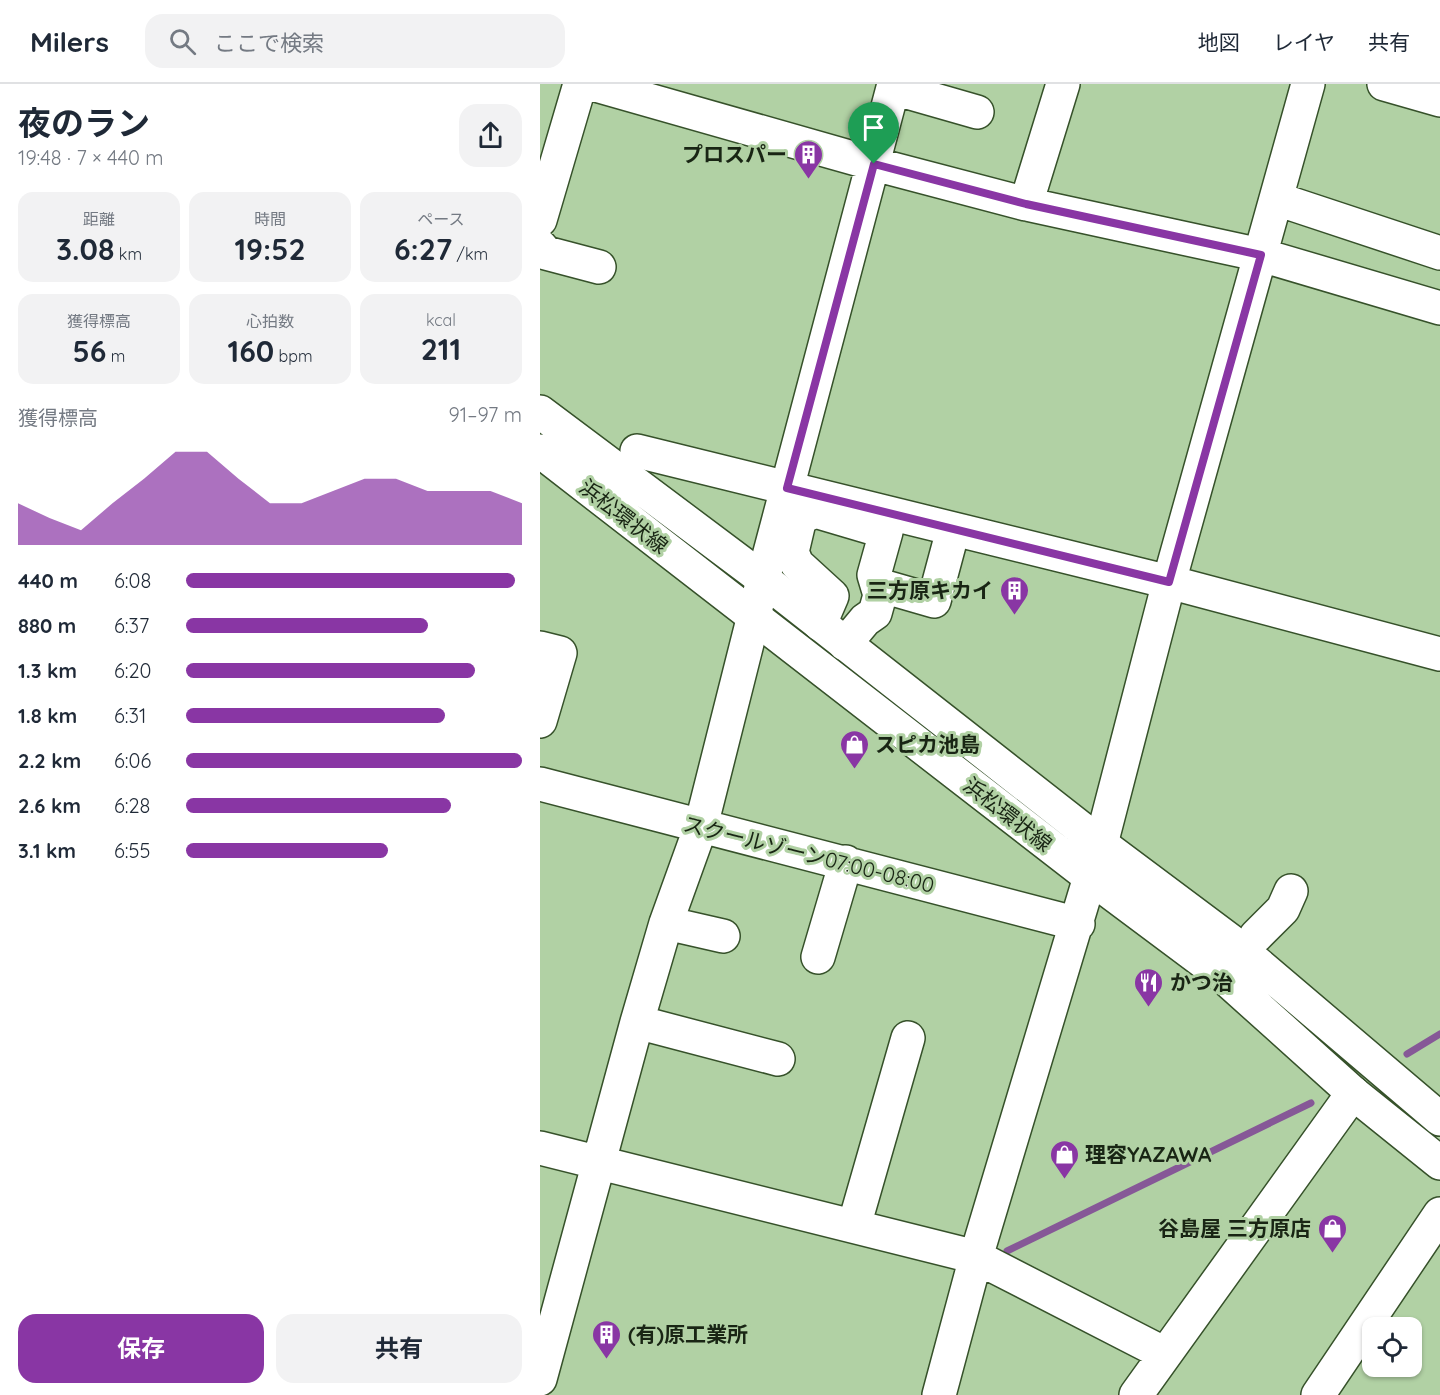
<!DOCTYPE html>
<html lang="ja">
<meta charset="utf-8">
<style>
body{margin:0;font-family:Quicksand,"Noto Sans JP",sans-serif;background:#f2f2f3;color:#1f2937;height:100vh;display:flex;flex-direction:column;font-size:22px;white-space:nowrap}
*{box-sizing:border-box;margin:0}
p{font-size:20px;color:#747a83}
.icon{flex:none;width:33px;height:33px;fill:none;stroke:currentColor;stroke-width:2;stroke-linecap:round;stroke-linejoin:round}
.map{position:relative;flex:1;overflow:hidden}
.panel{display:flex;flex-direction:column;background:#fff;width:540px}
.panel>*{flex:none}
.buttons{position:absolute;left:822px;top:1233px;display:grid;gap:12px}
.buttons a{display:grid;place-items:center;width:60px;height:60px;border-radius:12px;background:#fff;box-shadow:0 2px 4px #0004;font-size:30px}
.pin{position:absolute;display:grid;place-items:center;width:51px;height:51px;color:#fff;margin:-62px -26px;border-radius:50% 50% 50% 0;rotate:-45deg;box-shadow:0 0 6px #0007}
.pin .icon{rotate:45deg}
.round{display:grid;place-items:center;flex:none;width:63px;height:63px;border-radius:18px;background:#f2f2f3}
.head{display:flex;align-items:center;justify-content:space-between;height:102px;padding:0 18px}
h1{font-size:33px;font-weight:700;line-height:45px}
.stats{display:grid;grid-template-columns:repeat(3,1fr);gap:9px;height:102px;padding:6px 18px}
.stats div{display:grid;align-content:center;border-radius:15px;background:#f2f2f3;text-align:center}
.stats b{font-size:30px;font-weight:700}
.stats small{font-size:16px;font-weight:400}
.stats p{font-size:16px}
.chart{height:168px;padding:12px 18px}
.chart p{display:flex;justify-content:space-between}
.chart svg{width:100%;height:108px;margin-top:6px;fill:#8936a4;opacity:.7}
.cta{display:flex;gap:12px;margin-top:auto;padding:12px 18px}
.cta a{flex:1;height:69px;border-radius:18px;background:#8936a4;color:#fff;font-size:24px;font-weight:700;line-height:69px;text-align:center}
.cta a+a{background:#f2f2f3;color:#1f2937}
ul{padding:0 18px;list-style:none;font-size:20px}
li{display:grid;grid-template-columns:96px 72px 1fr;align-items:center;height:45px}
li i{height:15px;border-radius:8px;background:#8936a4}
header{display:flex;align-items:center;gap:36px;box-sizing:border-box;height:84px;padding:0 30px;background:#fff;border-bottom:2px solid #e0e1e3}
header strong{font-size:28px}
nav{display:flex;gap:33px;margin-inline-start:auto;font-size:21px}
.search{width:420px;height:54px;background:#f2f2f3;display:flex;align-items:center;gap:15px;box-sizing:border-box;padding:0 21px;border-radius:18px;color:#747a83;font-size:22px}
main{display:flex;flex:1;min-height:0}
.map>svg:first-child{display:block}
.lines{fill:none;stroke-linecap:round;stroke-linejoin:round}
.stream{stroke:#865897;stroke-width:7}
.minor-casing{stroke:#36512a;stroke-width:36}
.highway-casing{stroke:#36512a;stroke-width:36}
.minor{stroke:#fff;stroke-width:33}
.highway{stroke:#fff;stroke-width:33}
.route-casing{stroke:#fff;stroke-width:12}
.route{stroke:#8936a4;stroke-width:8}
.labels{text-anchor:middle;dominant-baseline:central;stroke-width:6;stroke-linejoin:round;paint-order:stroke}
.poi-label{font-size:21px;font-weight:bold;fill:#192514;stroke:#b1d1a4;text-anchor:start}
.street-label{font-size:21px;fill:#192514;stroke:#b1d1a4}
</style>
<header>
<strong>Milers</strong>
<div class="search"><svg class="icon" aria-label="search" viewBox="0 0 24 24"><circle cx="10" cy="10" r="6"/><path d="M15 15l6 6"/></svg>ここで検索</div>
<nav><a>地図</a><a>レイヤ</a><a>共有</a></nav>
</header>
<main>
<section class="panel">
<div class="head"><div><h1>夜のラン</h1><p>19:48 · 7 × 440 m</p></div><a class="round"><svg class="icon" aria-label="share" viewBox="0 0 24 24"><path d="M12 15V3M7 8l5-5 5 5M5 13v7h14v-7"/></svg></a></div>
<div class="stats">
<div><p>距離</p><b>3.08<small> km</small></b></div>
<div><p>時間</p><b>19:52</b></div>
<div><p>ペース</p><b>6:27<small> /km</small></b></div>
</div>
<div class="stats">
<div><p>獲得標高</p><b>56<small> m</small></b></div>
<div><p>心拍数</p><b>160<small> bpm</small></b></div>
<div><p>kcal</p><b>211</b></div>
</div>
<div class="chart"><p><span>獲得標高</span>91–97 m</p>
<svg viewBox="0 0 160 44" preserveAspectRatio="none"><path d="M0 44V27L10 33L20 38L30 27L40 17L50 6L60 6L70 17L80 27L90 27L100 22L110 17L120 17L130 22L140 22L150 22L160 27V44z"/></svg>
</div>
<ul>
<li><b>440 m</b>6:08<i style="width:98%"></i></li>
<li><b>880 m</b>6:37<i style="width:72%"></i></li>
<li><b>1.3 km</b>6:20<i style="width:86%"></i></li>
<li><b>1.8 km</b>6:31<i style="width:77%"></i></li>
<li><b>2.2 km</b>6:06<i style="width:100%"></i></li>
<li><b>2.6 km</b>6:28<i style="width:79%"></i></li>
<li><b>3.1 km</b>6:55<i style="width:60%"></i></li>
</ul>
<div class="cta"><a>保存</a><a>共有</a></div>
</section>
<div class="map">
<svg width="900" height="1311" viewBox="0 0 900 1311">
<rect width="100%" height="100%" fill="#b1d1a4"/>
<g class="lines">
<path class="stream" d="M867,970L900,950
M467,1167L771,1019"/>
<defs>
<path id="minor" d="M52,0L334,80L486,120L721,171L900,224
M844,0L900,16
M353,4L437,28
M737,115L900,169
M486,120L523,0
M0,136L40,0
M0,162L6,169L59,183
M97,367L629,498L900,570
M342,502L394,517L413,446
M280,540L292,512L257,480L252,468L260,434L275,427L346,448L334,491L340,511L335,529L325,536L305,560
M0,564L20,569L0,637
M0,700L538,840
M561,760L629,498L768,0
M126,839L183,852
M716,852L743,825L751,807
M278,873L306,778
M97,938L238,975
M0,1064L436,1173L625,1270
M314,1142L368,954
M0,1295L97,938L126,839L161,742L228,476L354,0
M399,1311L436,1173L550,793
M596,1311L813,1009
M778,1311L900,1130"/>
<path id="highway" d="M0,328L223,495L561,760L692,858L900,1035
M0,367L550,793L684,893L813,1009L900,1079"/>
</defs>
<use href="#minor" class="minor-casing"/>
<use href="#highway" class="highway-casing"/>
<use href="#minor" class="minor"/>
<use href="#highway" class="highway"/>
</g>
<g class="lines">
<defs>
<path id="route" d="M334,80L486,120L721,171L629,498L247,404Z"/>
</defs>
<use href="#route" class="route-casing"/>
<use href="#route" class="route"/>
</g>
<defs>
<symbol id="building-pin" viewBox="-11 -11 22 30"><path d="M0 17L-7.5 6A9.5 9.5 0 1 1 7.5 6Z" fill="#8936a4" stroke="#b1d1a4"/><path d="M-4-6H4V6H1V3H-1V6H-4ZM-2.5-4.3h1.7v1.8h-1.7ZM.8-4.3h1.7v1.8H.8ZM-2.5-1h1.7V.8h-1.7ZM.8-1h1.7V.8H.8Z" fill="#fff"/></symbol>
<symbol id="shop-pin" viewBox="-11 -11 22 30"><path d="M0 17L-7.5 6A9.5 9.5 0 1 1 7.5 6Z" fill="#8936a4" stroke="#b1d1a4"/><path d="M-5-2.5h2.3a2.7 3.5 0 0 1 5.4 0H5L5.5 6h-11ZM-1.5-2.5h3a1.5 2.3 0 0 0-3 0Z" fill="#fff"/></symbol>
<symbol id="restaurant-pin" viewBox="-11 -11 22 30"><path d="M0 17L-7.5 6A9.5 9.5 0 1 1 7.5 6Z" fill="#8936a4" stroke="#b1d1a4"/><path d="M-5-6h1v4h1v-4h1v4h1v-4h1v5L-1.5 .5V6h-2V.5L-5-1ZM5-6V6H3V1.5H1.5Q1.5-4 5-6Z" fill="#fff"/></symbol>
</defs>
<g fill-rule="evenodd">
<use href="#building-pin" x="252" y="54" width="33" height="45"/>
<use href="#building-pin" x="458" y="490" width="33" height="45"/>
<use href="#shop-pin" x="298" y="644" width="33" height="45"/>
<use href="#restaurant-pin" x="592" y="882" width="33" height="45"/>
<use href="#shop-pin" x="508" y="1054" width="33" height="45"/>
<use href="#shop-pin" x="776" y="1128" width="33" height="45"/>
<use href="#building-pin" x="50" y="1234" width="33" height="45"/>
</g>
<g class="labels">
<g class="poi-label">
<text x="247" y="70" text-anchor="end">プロスパー</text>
<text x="453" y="506" text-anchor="end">三方原キカイ</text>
<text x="335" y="660">スピカ池島</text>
<text x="630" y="898">かつ治</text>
<text x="545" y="1070">理容YAZAWA</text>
<text x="771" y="1144" text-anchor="end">谷島屋 三方原店</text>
<text x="88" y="1250">(有)原工業所</text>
</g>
<g class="street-label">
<text transform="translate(84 432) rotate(38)">浜松環状線</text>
<text transform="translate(468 730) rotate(38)">浜松環状線</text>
<text transform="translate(269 770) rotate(14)">スクールゾーン07:00-08:00</text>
</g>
</g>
</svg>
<div class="buttons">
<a><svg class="icon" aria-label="locate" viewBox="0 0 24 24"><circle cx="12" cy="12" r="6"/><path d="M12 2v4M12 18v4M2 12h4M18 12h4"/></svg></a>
</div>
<div class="pin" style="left:334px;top:80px;background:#1e9e55"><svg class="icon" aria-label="arrive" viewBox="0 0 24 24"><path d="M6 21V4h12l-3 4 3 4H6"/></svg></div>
</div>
</main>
